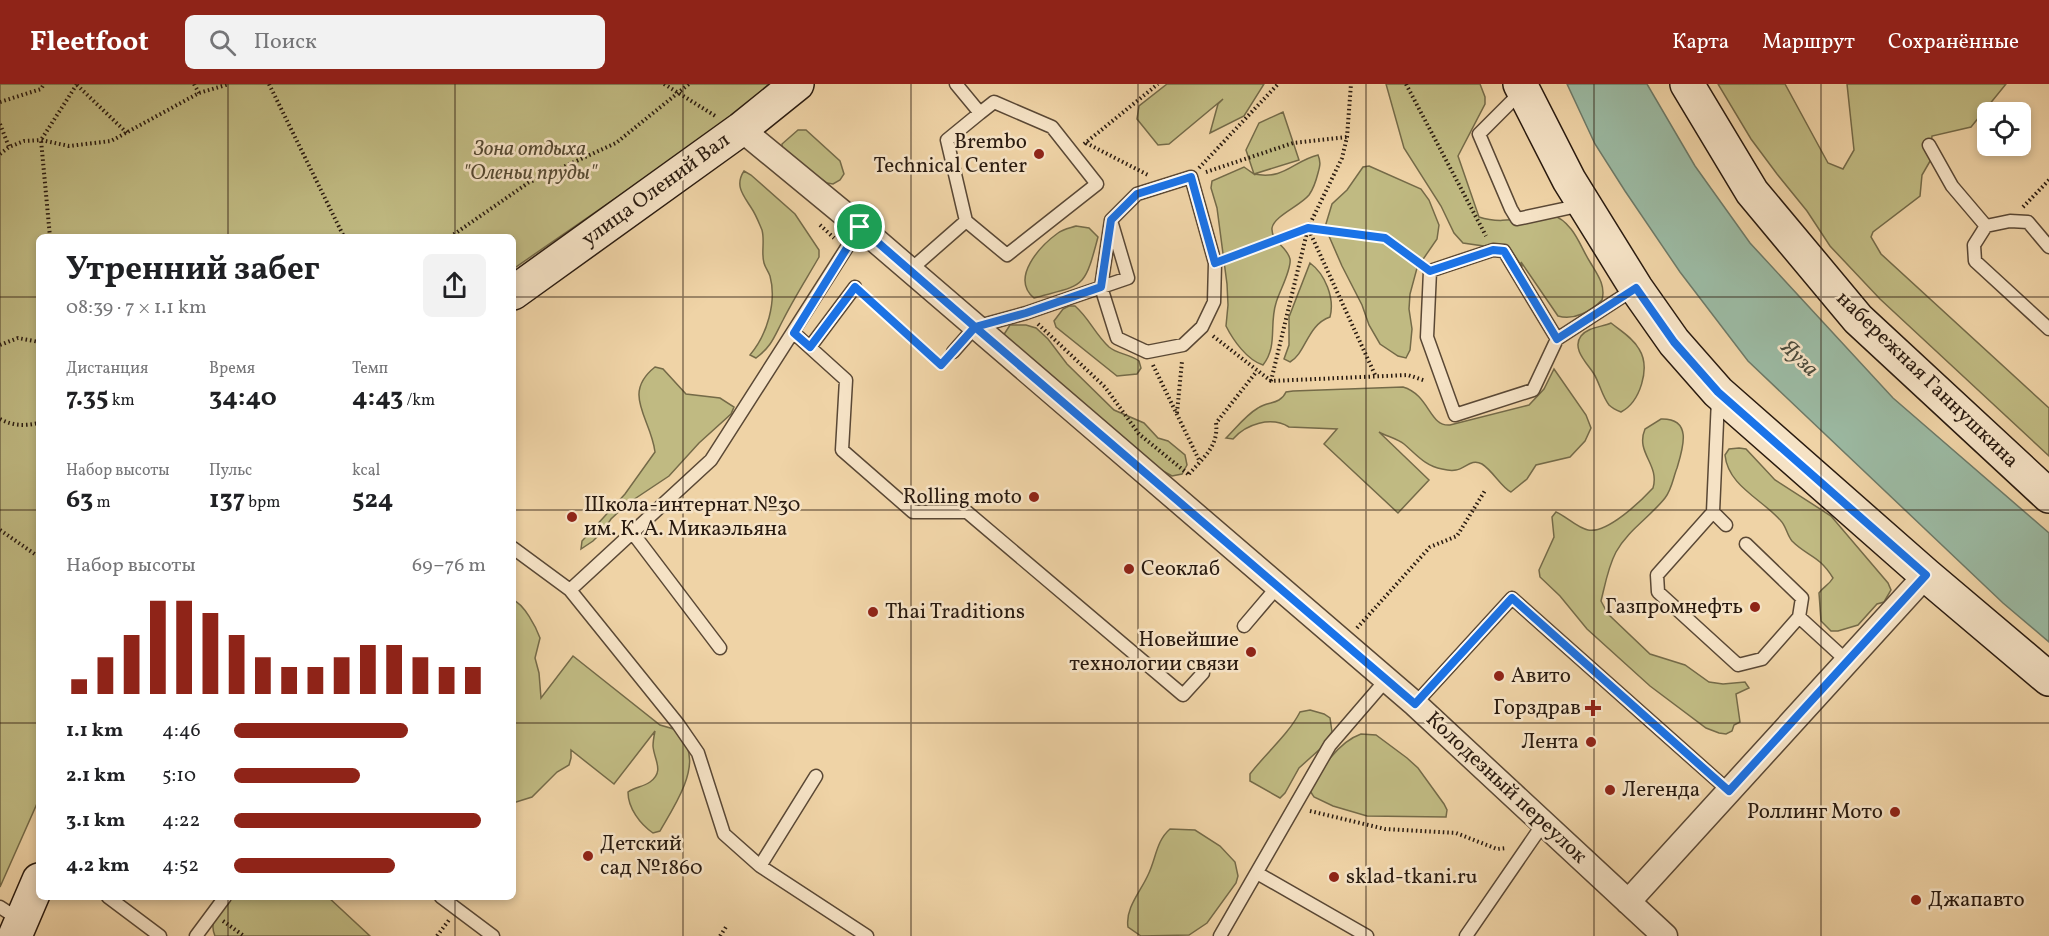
<!DOCTYPE html>
<html lang="ru">
<meta charset="utf-8">
<style>
body{margin:0;font-family:Vollkorn,serif;background:#f2f2f2;color:#202124;height:100vh;display:flex;flex-direction:column;font-size:22px;white-space:nowrap}
*{box-sizing:border-box;margin:0}
p{font-size:20px;color:#757577}
.icon{flex:none;width:33px;height:33px;fill:none;stroke:currentColor;stroke-width:2;stroke-linecap:round;stroke-linejoin:round}
.map{position:relative;flex:1;overflow:hidden}
.side{position:absolute;left:36px;top:150px;width:480px;height:666px;display:flex;flex-direction:column;background:#fff;border-radius:9px;box-shadow:0 3px 9px #0003}
.side>*{flex:none}
.fabs{position:absolute;left:1977px;top:18px;display:grid;gap:12px}
.fabs a{display:grid;place-items:center;width:54px;height:54px;border-radius:9px;background:#fff;box-shadow:0 3px 9px #0003;font-size:30px}
.pin{position:absolute;display:grid;place-items:center;width:51px;height:51px;color:#fff;margin:-26px;border:3px solid #fff;border-radius:50%;box-shadow:0 2px 6px #0007}
.round{display:grid;place-items:center;flex:none;width:63px;height:63px;border-radius:9px;background:#f2f2f2}
.headline{display:flex;align-items:center;justify-content:space-between;height:102px;padding:0 30px}
h1{font-size:33px;font-weight:700;line-height:45px}
.metrics{display:grid;grid-template-columns:repeat(3,1fr);gap:9px;height:102px;padding:6px 30px}
.metrics div{display:grid;align-content:center}
.metrics b{font-size:26px;font-weight:700}
.metrics small{font-size:16px;font-weight:400}
.metrics p{font-size:16px}
.chart{height:168px;padding:12px 30px}
.chart p{display:flex;justify-content:space-between}
.chart svg{width:100%;height:108px;margin-top:6px;stroke:#8f2418;stroke-width:6}
ul{padding:0 30px;list-style:none;font-size:20px}
li{display:grid;grid-template-columns:96px 72px 1fr;align-items:center;height:45px}
li i{height:15px;border-radius:8px;background:#8f2418}
header{display:flex;align-items:center;gap:36px;box-sizing:border-box;height:84px;padding:0 30px;background:#8f2418;color:#fff}
header strong{font-size:28px}
nav{display:flex;gap:33px;margin-inline-start:auto;font-size:21px}
.search{width:420px;height:54px;background:#f2f2f2;display:flex;align-items:center;gap:15px;box-sizing:border-box;padding:0 21px;border-radius:9px;color:#757577;font-size:22px}
.map>svg:first-child{display:block}
.green{fill:#c0ba82;stroke:#746a48;stroke-width:1.5}
.water{fill:#9bb9a2;stroke:#6d7967;stroke-width:1.5}
.lines{fill:none;stroke-linecap:round;stroke-linejoin:round}
.service-casing{stroke:#5a4835;stroke-width:15}
.minor-casing{stroke:#5a4835;stroke-width:27}
.secondary-casing{stroke:#291a0f;stroke-width:36}
.path{stroke:#291a0f;stroke-width:4;stroke-dasharray:1.5 3;stroke-linecap:butt}
.service{stroke:#f5e2c5;stroke-width:12}
.minor{stroke:#f5e2c5;stroke-width:24}
.secondary{stroke:#f5e2c5;stroke-width:33}
.route-casing{stroke:#fff;stroke-width:12}
.route{stroke:#1a73e8;stroke-width:8}
.grid{fill:none;stroke:#291a0f;stroke-width:1.5;stroke-opacity:0.55}
.poi-dot{fill:#8f2418;stroke:#f5e2c5;stroke-width:2}
.labels{text-anchor:middle;dominant-baseline:central;stroke-width:5;stroke-linejoin:round;paint-order:stroke}
.poi-label{font-size:21px;fill:#291a0f;stroke:#f5e2c5;text-anchor:start}
.park-label{font-size:21px;font-style:italic;fill:#564a32;stroke:#f5e2c5}
.street-label{font-size:21px;fill:#291a0f;stroke:#f5e2c5}
.water-label{font-size:22px;font-style:italic;fill:#4b4a3b;stroke:#f5e2c5}
</style>
<header>
<strong>Fleetfoot</strong>
<div class="search"><svg class="icon" aria-label="search" viewBox="0 0 24 24"><circle cx="10" cy="10" r="6"/><path d="M15 15l6 6"/></svg>Поиск</div>
<nav><a>Карта</a><a>Маршрут</a><a>Сохранённые</a></nav>
</header>
<div class="map">
<svg width="2049" height="852" viewBox="0 0 2049 852">
<rect width="100%" height="100%" fill="#efd3a6"/>
<filter id="stains"><feTurbulence type="fractalNoise" baseFrequency=".00333" numOctaves="4"/><feColorMatrix values="0 0 0 0 .2 0 0 0 0 .09 0 0 0 0 .02 0 0 0 .5 -.17"/></filter>
<radialGradient id="worn" r=".72"><stop offset=".6" stop-color="#630" stop-opacity="0"/><stop offset="1" stop-color="#630" stop-opacity=".3"/></radialGradient>
<path class="green" d="M0,0H769L726,38L513,185V153H39V715L0,803Z
M1167,0H1264L1244,32L1210,49L1218,20L1223,15L1169,60L1158,61L1137,35L1139,22Z
M1386,0H1480L1485,13V20L1458,72L1479,133C1506,142 1528,130 1553,132C1560,133 1567,140 1571,145C1579,155 1583,167 1590,178C1597,190 1606,201 1602,216C1591,227 1574,237 1558,232L1521,178L1522,183L1511,166L1463,159L1454,149L1441,122L1404,64Z
M1718,0H1785L1828,79L1843,85L1854,66L1847,0H2006L1971,43L1932,52L1931,62L1933,72L1922,91L1920,112L1873,148L1871,153L1881,170L2049,324V372L1880,215L1830,162L1807,127L1777,90L1751,55Z
M1283,28L1299,76L1254,90C1285,96 1293,77 1318,71C1321,78 1320,82 1318,89C1316,97 1314,104 1309,111C1300,122 1274,132 1272,144C1271,158 1287,162 1290,175C1292,185 1279,208 1276,219C1269,241 1278,262 1263,281C1247,276 1233,256 1226,242L1228,221L1227,200L1217,124L1211,104L1212,97L1244,83L1254,90L1246,66L1259,39Z
M798,46H806L840,77L844,90L840,96L833,100L827,99L782,67V60Z
M1369,82L1421,105L1429,116L1439,141L1437,155L1417,184L1410,210L1409,225L1412,245L1410,266L1406,274L1398,272L1380,260L1369,241L1362,221L1342,182L1325,143L1332,120L1347,106L1363,83Z
M744,87L751,91L795,130L819,166V173C807,194 794,214 783,236C774,253 772,262 756,274L750,271C767,251 777,218 770,192C768,187 765,183 764,179C761,169 765,157 762,146C759,139 756,131 752,125C744,112 734,102 744,87Z
M1076,142L1089,144L1098,153C1084,206 1085,200 1034,214C1010,194 1040,162 1058,149C1063,145 1070,144 1076,142Z
M1310,179C1325,190 1335,214 1330,233C1307,241 1306,269 1290,278L1284,275L1289,261V233Z
M1069,222H1075C1089,234 1095,250 1109,263C1117,270 1130,270 1139,277L1141,284L1137,290L1117,292L1056,243L1054,237L1063,225Z
M1611,239C1621,247 1633,254 1639,265C1651,284 1640,318 1621,328C1616,326 1612,324 1609,321C1602,312 1600,300 1594,290C1588,280 1571,265 1581,252C1588,243 1602,243 1611,239Z
M1010,241H1026L1036,244L1048,255L1067,280L1114,326L1144,339L1158,354L1168,357L1185,371L1187,381L1182,390L1172,392L1136,372L1103,336L1023,271L1003,252Z
M655,283L663,285L686,310L720,314L734,323L731,330L699,359L669,392L627,420L611,435L603,447L593,457L581,465L582,457L625,410L655,368C651,334 621,310 655,283Z
M1554,285L1586,331L1591,344L1585,357L1570,373L1536,381L1527,395L1511,408C1502,404 1493,387 1482,380C1471,374 1465,385 1456,386C1452,387 1446,386 1442,385C1425,382 1416,370 1404,360C1398,355 1386,352 1379,348L1429,396L1398,429L1324,360L1337,345L1289,343C1271,332 1246,340 1233,355L1226,354C1236,344 1246,331 1258,324C1268,317 1280,321 1286,308L1293,307L1403,303C1430,311 1429,343 1450,341L1529,321L1544,305Z
M1661,335C1693,334 1683,364 1677,384C1673,394 1672,405 1665,414C1650,433 1628,446 1616,468C1608,483 1605,501 1601,517L1608,530L1650,570L1685,581L1709,598L1723,600L1745,598L1749,604L1736,610L1740,638L1734,641L1732,647L1726,650L1719,649L1706,644L1650,602L1587,545L1560,512L1540,493L1539,486L1554,453L1552,433L1556,428C1566,432 1577,444 1588,446C1607,450 1641,417 1653,404C1660,380 1635,369 1645,345Z
M1739,364L1746,365L1775,396L1831,432L1888,499L1891,506L1884,518L1877,520L1858,541L1838,547H1831L1821,537L1819,509C1823,503 1829,501 1833,494C1819,471 1808,473 1792,457C1787,451 1786,442 1781,437C1762,415 1728,402 1725,371L1729,365Z
M513,516C524,520 536,543 540,554L535,574L539,589L541,614L573,572L660,641L677,646C680,652 685,657 687,663C698,688 672,726 660,747L653,749C640,740 628,724 628,708C635,703 643,703 650,698C665,687 654,676 653,662C653,657 654,652 655,647L614,700L571,666V674L569,681L557,688L532,713L513,719Z
M1310,626L1324,630L1330,634L1332,648L1320,665L1299,684L1285,709L1280,714L1250,697V690C1266,669 1288,651 1300,628Z
M1361,650L1376,651L1407,674L1418,684L1444,720L1447,726L1446,733L1367,732L1333,722L1314,713L1310,707C1320,686 1338,658 1361,650Z
M1170,745L1195,746L1220,762L1235,778L1238,792L1236,799L1207,839L1189,851L1141,852L1128,843C1125,824 1141,807 1148,791C1156,775 1156,757 1170,745Z
M228,813H328L370,852H215C208,837 220,825 228,813Z"/>
<path class="water" d="M1567,0H1647L1695,82L1750,159L1893,314L2049,449V558L2003,519L1748,277L1680,188L1625,107L1595,60Z"/>
<g class="lines">
<defs>
<path id="service" d="M1522,7L1479,50L1511,125L1517,135L1582,121
M1929,61L1952,102L1986,142L2010,137L2028,138L2049,163
M1191,93L1215,179L1214,218L1202,243L1183,261L1147,268L1117,254L1101,203L1111,136L1137,110Z
M966,137L947,56L980,29
M1986,142L1974,161L1975,177L2049,245
M909,187L966,137L1007,171L1097,100L1052,43L994,18L980,29L956,0
M794,249L846,296L842,366L913,428H967L1183,611L1203,589
M1557,255L1504,167L1493,166L1430,187L1427,253L1455,331L1533,306L1557,255L1634,205
M810,263L855,203
M953,268L975,243L1026,229L1128,194L1112,140
M1718,315L1713,428L1657,491L1658,508L1738,581L1762,575L1799,533
M1713,428L1726,441
M632,448L720,564
M1746,460L1802,514L1799,533L1847,577
M513,464L570,506L678,640L698,669L724,750L760,782L867,852
M570,506L711,376L860,143
M1244,542L1278,502
M1415,620L1512,514L1729,707
M760,782L816,692
M1257,789L1367,852
M108,813L160,852
M441,813L493,852
M0,823L20,836
M196,852L225,813
M1220,852L1330,661L1386,596
M1466,852L1543,740"/>
<path id="minor" d="M741,45L860,143L1415,620L1665,852
M1628,818L1926,491"/>
<path id="secondary" d="M1520,0L1569,96L1636,204L1674,258L1718,308L1926,491L2049,595
M1687,0L1752,108L1858,235L2049,412
M513,209L741,45L797,0
M15,852L39,796"/>
</defs>
<use href="#service" class="service-casing"/>
<use href="#minor" class="minor-casing"/>
<use href="#secondary" class="secondary-casing"/>
<path class="path" d="M194,0L199,9
M269,0L344,153
M664,0L717,33
M1406,0L1486,152
M77,1L127,49
M0,18L41,5L44,0
M0,40L9,63
M1086,59L1148,91
M1084,60L1158,0
M0,70L9,63L24,57L41,56L69,62L111,57L199,9L229,0
M1199,84L1278,0
M1206,88L1293,59L1347,53
M2023,123L2049,96
M820,141L834,154
M1308,144L1385,154L1420,179
M50,153L41,56L77,0
M450,153L528,99L616,59L689,0
M1230,173L1308,144L1376,293
M867,214L941,281L943,278
M1038,240L1105,303L1139,350L1188,390
M1213,252L1271,297L1408,291L1426,297
M0,261L18,254L39,258
M1153,281L1200,378
M1271,297L1308,144L1342,74L1347,53L1351,0
M1177,329L1182,277
M0,335C13,342 25,342 39,339
M1189,390C1203,374 1219,362 1216,339L1257,287
M0,446L39,473
M1357,544L1430,463L1457,452L1486,405
M1310,727L1385,745L1456,749L1497,765L1507,764
M223,837L244,852
M437,852L449,836
M720,852L726,843"/>
<use href="#service" class="service"/>
<use href="#minor" class="minor"/>
<use href="#secondary" class="secondary"/>
</g>
<g class="lines">
<defs>
<path id="route" d="M860,143L794,249L810,263L855,203L941,281L975,243L1415,620L1512,514L1729,707L1926,491L1718,308L1674,258L1636,204L1557,255L1504,167L1493,166L1430,187L1385,154L1308,144L1215,179L1191,93L1137,110L1111,136L1101,203L1026,229L975,243L860,143"/>
</defs>
<use href="#route" class="route-casing"/>
<use href="#route" class="route"/>
</g>
<path class="grid" d="M228,0V153M455,0V153M683,0V852M911,0V852M1138,0V852M1366,0V852M1594,0V852M1821,0V852M0,213H39M513,213H2049M0,426H39M513,426H2049M0,639H39M513,639H2049M228,813V852M455,813V852"/>
<g class="poi-dot">
<circle cx="1039" cy="70" r="6"/>
<circle cx="1034" cy="413" r="6"/>
<circle cx="572" cy="433" r="6"/>
<circle cx="1129" cy="485" r="6"/>
<circle cx="1755" cy="523" r="6"/>
<circle cx="873" cy="528" r="6"/>
<circle cx="1251" cy="568" r="6"/>
<circle cx="1499" cy="592" r="6"/>
<path d="M1590 615h6v6h6v6h-6v6h-6v-6h-6v-6h6z"/>
<circle cx="1591" cy="658" r="6"/>
<circle cx="1610" cy="706" r="6"/>
<circle cx="1895" cy="728" r="6"/>
<circle cx="588" cy="772" r="6"/>
<circle cx="1334" cy="793" r="6"/>
<circle cx="1916" cy="816" r="6"/>
</g>
<g class="labels">
<g class="poi-label">
<text x="1027" y="58" text-anchor="end">Brembo<tspan x="1027" dy="24">Technical Center</tspan></text>
<text x="1022" y="413" text-anchor="end">Rolling moto</text>
<text x="584" y="421">Школа-интернат №30<tspan x="584" dy="24">им. К. А. Микаэльяна</tspan></text>
<text x="1141" y="485">Сеоклаб</text>
<text x="1743" y="523" text-anchor="end">Газпромнефть</text>
<text x="885" y="528">Thai Traditions</text>
<text x="1239" y="556" text-anchor="end">Новейшие<tspan x="1239" dy="24">технологии связи</tspan></text>
<text x="1511" y="592">Авито</text>
<text x="1581" y="624" text-anchor="end">Горздрав</text>
<text x="1579" y="658" text-anchor="end">Лента</text>
<text x="1622" y="706">Легенда</text>
<text x="1883" y="728" text-anchor="end">Роллинг Мото</text>
<text x="600" y="760">Детский<tspan x="600" dy="24">сад №1860</tspan></text>
<text x="1346" y="793">sklad-tkani.ru</text>
<text x="1928" y="816">Джапавто</text>
</g>
<g class="park-label">
<text x="530" y="65">Зона отдыха<tspan x="530" dy="24">"Оленьи пруды"</tspan></text>
</g>
<g class="street-label">
<text transform="translate(656 106) rotate(-36)">улица Олений Вал</text>
<text transform="translate(1927 296) rotate(44)">набережная Ганнушкина</text>
<text transform="translate(1506 704) rotate(43)">Колодезный переулок</text>
</g>
<g class="water-label">
<text transform="translate(1799 275) rotate(44)">Яуза</text>
</g>
</g>
<rect width="100%" height="100%" filter="url(#stains)"/>
<rect width="100%" height="100%" fill="url(#worn)"/>
</svg>
<div class="fabs">
<a><svg class="icon" aria-label="locate" viewBox="0 0 24 24"><circle cx="12" cy="12" r="6"/><path d="M12 2v4M12 18v4M2 12h4M18 12h4"/></svg></a>
</div>
<div class="pin" style="left:860px;top:143px;background:#1e9e55"><svg class="icon" aria-label="arrive" viewBox="0 0 24 24"><path d="M6 21V4h12l-3 4 3 4H6"/></svg></div>
<section class="side">
<div class="headline"><div><h1>Утренний забег</h1><p>08:39 · 7 × 1.1 km</p></div><a class="round"><svg class="icon" aria-label="share" viewBox="0 0 24 24"><path d="M12 15V3M7 8l5-5 5 5M5 13v7h14v-7"/></svg></a></div>
<div class="metrics">
<div><p>Дистанция</p><b>7.35<small> km</small></b></div>
<div><p>Время</p><b>34:40</b></div>
<div><p>Темп</p><b>4:43<small> /km</small></b></div>
</div>
<div class="metrics">
<div><p>Набор высоты</p><b>63<small> m</small></b></div>
<div><p>Пульс</p><b>137<small> bpm</small></b></div>
<div><p>kcal</p><b>524</b></div>
</div>
<div class="chart"><p><span>Набор высоты</span>69–76 m</p>
<svg viewBox="0 0 160 44" preserveAspectRatio="none"><path d="M5 44V38M15 44V29M25 44V20M35 44V6M45 44V6M55 44V11M65 44V20M75 44V29M85 44V33M95 44V33M105 44V29M115 44V24M125 44V24M135 44V29M145 44V33M155 44V33"/></svg>
</div>
<ul>
<li><b>1.1 km</b>4:46<i style="width:69%"></i></li>
<li><b>2.1 km</b>5:10<i style="width:50%"></i></li>
<li><b>3.1 km</b>4:22<i style="width:98%"></i></li>
<li><b>4.2 km</b>4:52<i style="width:64%"></i></li>
</ul>
</section>
</div>
